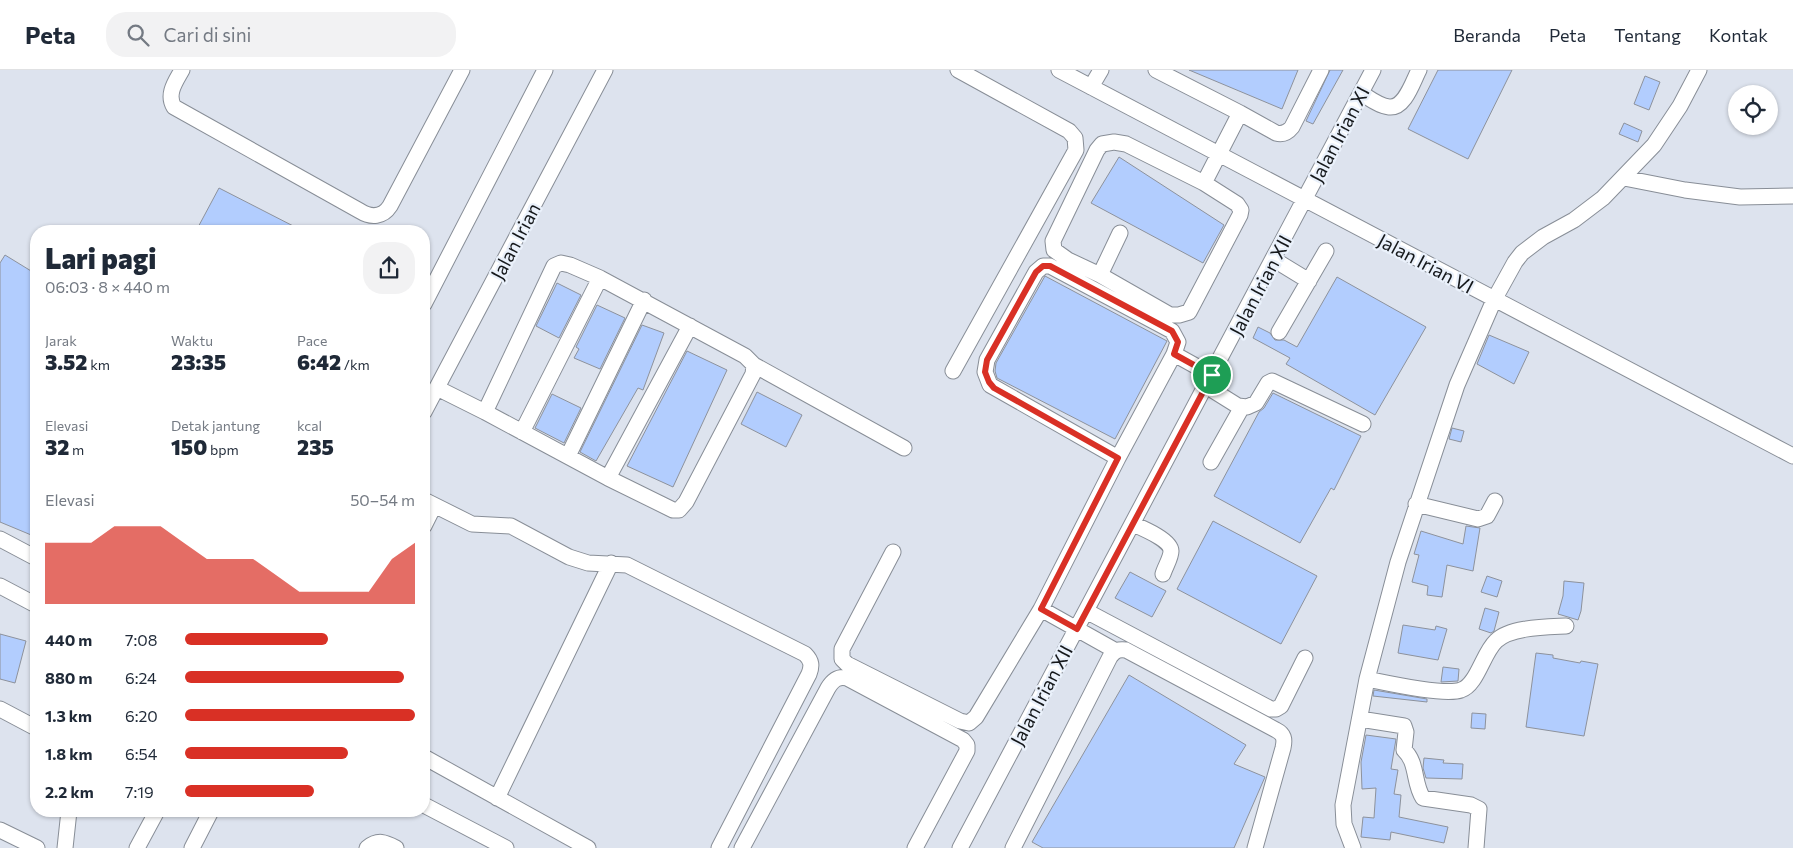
<!DOCTYPE html>
<html lang="id">
<meta charset="utf-8">
<style>
body{margin:0;font-family:Commissioner,sans-serif;background:#f2f2f3;color:#1f2937;height:100vh;display:flex;flex-direction:column;font-size:19px;white-space:nowrap}
*{box-sizing:border-box;margin:0}
p{font-size:16px;color:#747a83}
.icon{flex:none;width:28px;height:28px;fill:none;stroke:currentColor;stroke-width:2;stroke-linecap:round;stroke-linejoin:round}
.map{position:relative;flex:1;overflow:hidden}
.details{position:absolute;left:30px;top:155px;width:400px;height:592px;display:flex;flex-direction:column;background:#fff;border-radius:20px;box-shadow:0 1px 4px #0004}
.details>*{flex:none}
.fabs{position:absolute;left:1728px;top:15px;display:grid;gap:10px}
.fabs a{display:grid;place-items:center;width:50px;height:50px;border-radius:50%;background:#fff;box-shadow:0 1px 4px #0004;font-size:25px}
.pin{position:absolute;display:grid;place-items:center;width:42px;height:42px;color:#fff;margin:-21px;border:2px solid #fff;border-radius:50%;box-shadow:0 1px 5px #0007}
.round{display:grid;place-items:center;flex:none;width:52px;height:52px;border-radius:20px;background:#f2f2f3}
.summary{display:flex;align-items:center;justify-content:space-between;height:85px;padding:0 15px}
h1{font-size:28px;font-weight:800;line-height:38px}
.stats{display:grid;grid-template-columns:repeat(3,1fr);gap:8px;height:85px;padding:5px 15px}
.stats div{display:grid;align-content:center}
.stats b{font-size:21px;font-weight:800}
.stats small{font-size:14px;font-weight:400}
.stats p{font-size:14px}
.chart{height:140px;padding:10px 15px}
.chart p{display:flex;justify-content:space-between}
.chart svg{width:100%;height:90px;margin-top:5px;fill:#d93025;opacity:.7}
ul{padding:0 15px;list-style:none;font-size:16px}
li{display:grid;grid-template-columns:80px 60px 1fr;align-items:center;height:38px}
li i{height:12px;border-radius:6px;background:#d93025}
header{display:flex;align-items:center;gap:30px;box-sizing:border-box;height:70px;padding:0 25px;background:#fff;border-bottom:1px solid #e0e1e3}
header strong{font-size:24px}
nav{display:flex;gap:28px;margin-inline-start:auto;font-size:18px}
.search{width:350px;height:45px;background:#f2f2f3;display:flex;align-items:center;gap:12px;box-sizing:border-box;padding:0 18px;border-radius:20px;color:#747a83;font-size:19px}
.map>svg:first-child{display:block}
.building{fill:#b2cdfe;stroke:#8d929c}
.lines{fill:none;stroke-linecap:round;stroke-linejoin:round}
.minor-casing{stroke:#888e97;stroke-width:17}
.minor{stroke:#fff;stroke-width:15}
.route-casing{stroke:#fff;stroke-width:10}
.route{stroke:#d93025;stroke-width:6}
.labels{text-anchor:middle;dominant-baseline:central;stroke-width:4.5;stroke-linejoin:round;paint-order:stroke}
.street-label{font-size:19px;fill:#15181b;stroke:#eaf1fb}
</style>
<header>
<strong>Peta</strong>
<div class="search"><svg class="icon" aria-label="search" viewBox="0 0 24 24"><circle cx="10" cy="10" r="6"/><path d="M15 15l6 6"/></svg>Cari di sini</div>
<nav><a>Beranda</a><a>Peta</a><a>Tentang</a><a>Kontak</a></nav>
</header>
<div class="map">
<svg width="1793" height="778" viewBox="0 0 1793 778">
<rect width="100%" height="100%" fill="#dde3ee"/>
<path class="building" d="M1189,0H1298L1282,39Z
M1330,0H1343L1313,54L1306,51Z
M1438,0H1512L1468,89L1408,59Z
M1645,6L1660,12L1649,40L1634,34Z
M1624,53L1642,61L1638,72L1619,64Z
M1119,87L1224,155L1203,193L1091,133Z
M219,118L303,161H196Z
M5,185L36,204V467L0,452V193Z
M1045,206L1167,271L1115,369L997,308L995,301L996,293Z
M1337,207L1426,257L1375,345L1286,294L1290,288L1253,268L1258,257L1270,263L1275,270H1284L1297,277Z
M557,213L581,225L559,268L536,256Z
M597,235L625,248L600,299L574,288L579,279L576,277Z
M642,255L664,263L643,320L638,318L596,391L580,382Z
M1489,265L1529,282L1514,314L1477,294Z
M687,281L727,300L673,417L627,396Z
M757,322L802,345L786,377L741,354Z
M1273,323L1361,366L1334,420L1331,418L1300,473L1214,426L1259,342L1264,338Z
M552,324L581,338L564,373L535,358Z
M1452,358L1464,361L1461,372L1449,369Z
M1213,451L1317,506L1281,574L1177,519Z
M1466,456L1480,458L1473,501L1447,495L1442,527L1427,525L1428,516L1412,512L1419,485L1414,484L1421,461L1463,474Z
M1130,502L1166,521L1152,547L1115,528Z
M1487,506L1502,511L1497,527L1481,522Z
M1564,511L1584,513L1581,541L1578,550L1558,544L1563,526Z
M1485,538L1499,542L1494,561L1491,563L1479,559Z
M1403,555L1435,560L1436,556L1447,559L1438,590L1398,583Z
M0,564L26,571L15,613L0,609Z
M1536,583L1553,585V588L1580,593L1581,591L1598,594L1584,666L1526,657Z
M1443,597L1459,599L1458,611L1441,612Z
M1129,605L1246,675L1234,694L1265,707L1234,778H1043L1032,772Z
M1374,620L1427,629V632L1373,626Z
M1472,643L1486,644L1485,659L1471,658Z
M1366,665L1396,669L1391,699L1398,700L1394,724L1401,725L1399,747L1448,757L1444,773L1391,762L1390,770L1361,767L1363,747L1374,748L1376,718L1362,719L1361,692Z
M1424,688L1444,690L1443,693L1463,694L1462,709L1426,708L1423,698Z"/>
<g class="lines">
<defs>
<path id="minor" d="M182,0C176,11 166,24 174,37L360,141C371,148 383,147 390,136L462,0
M1059,0L1793,386
M1156,0L1240,43
M1091,17L1101,0
M1361,23C1369,28 1379,36 1389,37C1405,39 1413,11 1419,0
M1624,108L1685,120L1740,127L1793,126
M1204,113L1126,74L1114,72L1102,74L1097,80L1053,171L1054,180L1068,190L1100,205L1170,245H1179L1189,242L1240,145L1241,140L1237,134L1204,113L1240,43L1276,63C1283,65 1288,62 1292,57L1321,0
M1273,189L1309,211
M1100,205L1120,163
M424,234L545,0
M1279,262L1326,181
M754,295L904,378
M953,301L1076,80L1075,68L1069,61L958,0
M1206,316L1238,336L1247,337L1256,333L1268,313L1272,311L1363,354
M437,318L485,342
M424,342L605,0
M522,362L600,208
M568,386L644,230
M1118,388L990,315L985,302L987,290L1036,202L1043,196H1050L1172,261L1178,272L1174,284
M1211,392L1242,337
M608,408L673,440H679L686,432L753,304L754,295L745,286L600,208L570,195L561,193L554,196L485,342L608,408L690,256
M424,430L472,454L511,456L569,487L588,493L627,495L805,584C812,591 812,596 809,604L719,778
M1416,434L1478,449L1487,446L1495,431
M1133,454C1142,458 1171,470 1171,481C1171,488 1165,497 1163,504
M424,456L434,436
M0,469L36,488
M893,482L842,579V589L847,594L960,651L969,653L976,647L1041,539L1116,581
M0,516L36,535
M1041,539L1118,388L1174,284L1212,305
M1086,541L1271,639H1276L1281,636L1305,588
M1367,609C1387,613 1445,626 1461,620C1477,615 1483,583 1496,571C1510,557 1546,557 1566,556
M0,639L36,658
M1360,649L1404,656L1406,662L1404,680C1418,693 1413,713 1423,728L1471,735L1479,739L1476,778
M424,687L588,778
M497,728L611,493
M424,735L506,778
M0,760L37,778
M65,778L69,741
M137,778L157,741
M192,778L211,741
M367,778C378,769 385,772 396,778
M742,778L828,618C833,610 838,606 847,608L963,670L967,675V681L915,778
M960,778L1373,0
M1013,778L1110,587C1115,580 1119,579 1126,580L1276,660C1284,664 1285,669 1283,678L1255,778
M1353,778L1344,754L1343,735L1367,609L1398,492L1457,315L1494,230L1515,192L1522,183L1543,167L1574,150L1603,128L1654,75L1680,36L1699,0"/>
</defs>
<use href="#minor" class="minor-casing"/>
<use href="#minor" class="minor"/>
</g>
<g class="lines">
<defs>
<path id="route" d="M1043,196H1050L1172,261L1178,272L1174,284L1212,305L1077,559L1041,539L1118,388L994,318L989,312L985,302L987,290L1036,202Z"/>
</defs>
<use href="#route" class="route-casing"/>
<use href="#route" class="route"/>
</g>
<g class="labels">
<g class="street-label">
<text transform="translate(1339 64) rotate(-62)">Jalan Irian XI</text>
<text transform="translate(515 171) rotate(-62)">Jalan Irian</text>
<text transform="translate(1426 193) rotate(28)">Jalan Irian VI</text>
<text transform="translate(1260 215) rotate(-62)">Jalan Irian XII</text>
<text transform="translate(1041 625) rotate(-62)">Jalan Irian XII</text>
</g>
</g>
</svg>
<div class="fabs">
<a><svg class="icon" aria-label="locate" viewBox="0 0 24 24"><circle cx="12" cy="12" r="6"/><path d="M12 2v4M12 18v4M2 12h4M18 12h4"/></svg></a>
</div>
<div class="pin" style="left:1212px;top:305px;background:#1e9e55"><svg class="icon" aria-label="arrive" viewBox="0 0 24 24"><path d="M6 21V4h12l-3 4 3 4H6"/></svg></div>
<section class="details">
<div class="summary"><div><h1>Lari pagi</h1><p>06:03 · 8 × 440 m</p></div><a class="round"><svg class="icon" aria-label="share" viewBox="0 0 24 24"><path d="M12 15V3M7 8l5-5 5 5M5 13v7h14v-7"/></svg></a></div>
<div class="stats">
<div><p>Jarak</p><b>3.52<small> km</small></b></div>
<div><p>Waktu</p><b>23:35</b></div>
<div><p>Pace</p><b>6:42<small> /km</small></b></div>
</div>
<div class="stats">
<div><p>Elevasi</p><b>32<small> m</small></b></div>
<div><p>Detak jantung</p><b>150<small> bpm</small></b></div>
<div><p>kcal</p><b>235</b></div>
</div>
<div class="chart"><p><span>Elevasi</span>50–54 m</p>
<svg viewBox="0 0 160 44" preserveAspectRatio="none"><path d="M0 44V14L10 14L20 14L30 6L40 6L50 6L60 14L70 22L80 22L90 22L100 30L110 38L120 38L130 38L140 38L150 22L160 14V44z"/></svg>
</div>
<ul>
<li><b>440 m</b>7:08<i style="width:62%"></i></li>
<li><b>880 m</b>6:24<i style="width:95%"></i></li>
<li><b>1.3 km</b>6:20<i style="width:100%"></i></li>
<li><b>1.8 km</b>6:54<i style="width:71%"></i></li>
<li><b>2.2 km</b>7:19<i style="width:56%"></i></li>
</ul>
</section>
</div>
